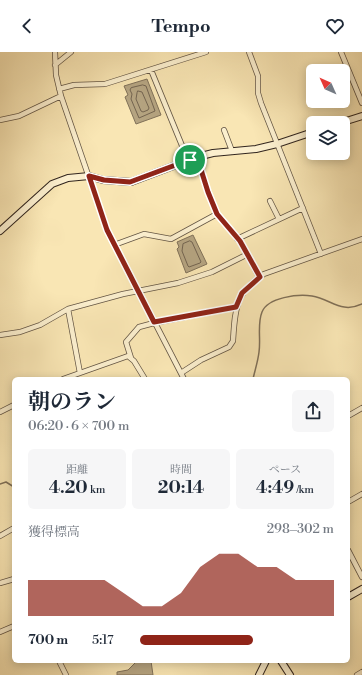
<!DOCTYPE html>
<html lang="ja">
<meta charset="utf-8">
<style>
body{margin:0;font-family:"Libre Bodoni","Noto Serif JP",serif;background:#f6f6f7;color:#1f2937;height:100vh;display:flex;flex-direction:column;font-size:15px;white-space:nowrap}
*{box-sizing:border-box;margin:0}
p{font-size:13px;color:#747a83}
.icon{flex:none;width:22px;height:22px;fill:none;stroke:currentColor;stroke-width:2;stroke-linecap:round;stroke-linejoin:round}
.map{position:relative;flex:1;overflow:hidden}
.details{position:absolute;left:12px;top:325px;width:338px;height:286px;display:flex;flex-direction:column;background:#fff;border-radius:6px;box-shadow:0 2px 10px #0003}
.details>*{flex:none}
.needle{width:26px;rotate:315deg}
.tools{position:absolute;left:306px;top:12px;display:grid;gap:8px}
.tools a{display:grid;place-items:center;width:44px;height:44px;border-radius:6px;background:#fff;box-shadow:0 2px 10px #0003;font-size:20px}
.pin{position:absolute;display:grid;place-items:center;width:34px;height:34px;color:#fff;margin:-17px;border:2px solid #fff;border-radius:50%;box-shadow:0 1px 4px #0007}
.round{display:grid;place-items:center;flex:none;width:42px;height:42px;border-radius:6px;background:#f6f6f7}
.headline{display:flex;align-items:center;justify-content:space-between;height:68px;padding:0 16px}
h1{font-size:22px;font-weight:700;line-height:30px}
.stats{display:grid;grid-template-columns:repeat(3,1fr);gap:6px;height:68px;padding:4px 16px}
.stats div{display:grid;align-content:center;border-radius:6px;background:#f6f6f7;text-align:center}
.stats b{font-size:17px;font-weight:700}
.stats small{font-size:11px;font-weight:400}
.stats p{font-size:11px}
.chart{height:112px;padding:8px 16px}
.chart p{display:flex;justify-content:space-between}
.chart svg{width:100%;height:72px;margin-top:4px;fill:#8f2418;opacity:.7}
ul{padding:0 16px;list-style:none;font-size:13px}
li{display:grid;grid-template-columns:64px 48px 1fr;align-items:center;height:30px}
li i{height:10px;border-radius:5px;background:#8f2418}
header{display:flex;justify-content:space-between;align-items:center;height:52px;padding:0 16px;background:#fff;font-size:18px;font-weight:700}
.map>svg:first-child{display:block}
.water{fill:#b5a481;stroke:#807159}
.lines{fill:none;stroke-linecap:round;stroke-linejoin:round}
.shore{stroke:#736450;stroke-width:1}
.stream{stroke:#807159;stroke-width:1.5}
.street-casing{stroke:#635544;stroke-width:6}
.secondary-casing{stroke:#31251e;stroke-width:8}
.street{stroke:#fbefce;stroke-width:4.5}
.secondary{stroke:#fbefce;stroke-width:6}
.route-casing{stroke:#fff;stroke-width:8}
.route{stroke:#8f2418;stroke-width:5}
</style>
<header><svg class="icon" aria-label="back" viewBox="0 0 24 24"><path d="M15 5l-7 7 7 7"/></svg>Tempo<svg class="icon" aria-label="heart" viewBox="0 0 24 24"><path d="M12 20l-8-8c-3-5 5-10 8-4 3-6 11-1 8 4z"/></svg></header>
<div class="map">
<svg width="362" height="623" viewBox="0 0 362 623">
<rect width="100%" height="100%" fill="#f9e6b4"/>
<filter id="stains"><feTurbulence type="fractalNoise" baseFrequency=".005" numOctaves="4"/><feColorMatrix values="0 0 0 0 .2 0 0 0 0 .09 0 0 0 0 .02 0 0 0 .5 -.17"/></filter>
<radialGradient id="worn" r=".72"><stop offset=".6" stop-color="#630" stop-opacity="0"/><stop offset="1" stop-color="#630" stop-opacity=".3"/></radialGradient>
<path class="water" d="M147,27L161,63L136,72L125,45L128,43L124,34Z
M193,183L207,212L186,221L177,197L179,195L177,190Z
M151,609L153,623H117V620L128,618L136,610Z"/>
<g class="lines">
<path class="shore" d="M143,33L146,34L155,59L139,66L131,47L132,42L130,38L131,36Z
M138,39L142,40L149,56L148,58L143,60L141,59L136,47L137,41Z
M190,189L192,190L201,210L200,211L189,215L188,214L182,199L183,192Z"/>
<path class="stream" d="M253,327C255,318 258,309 259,300C261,287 257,272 262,260C268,245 298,242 312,244C331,247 341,262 362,252
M0,432L6,430L14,435"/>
<defs>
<path id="street" d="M55,0L56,23L61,44L107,178L184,327
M249,0L258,24V41L261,51L321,202
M341,0L362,51
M55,13L71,0
M151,18L183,96L189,108
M59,37L74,33L105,32L206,0
M0,68L19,64L61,44
M224,78L232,99
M197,105L208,140L217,162L240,189L259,225
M270,149L279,167
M237,187L303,156
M114,193L144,182L171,187L217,162
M68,257L80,321
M0,283L20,280L40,273L68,257L123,242L178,231L212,220L246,203
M131,306L126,290L139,275L154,271L236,255
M181,321L201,308L229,295L233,289C235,258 235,240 264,222L362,187
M63,327L128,304L134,309L145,327
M0,360L14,353
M348,364L362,356
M348,450L362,442
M0,484L14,476
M348,498L362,525
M0,531L14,527
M0,580L14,574
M59,609L66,623
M357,623L362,620"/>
<path id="secondary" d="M340,71L362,64
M0,179L52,132L68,126L89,124L103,128L131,130L197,105L213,101L256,97L277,92L313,80
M348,545L362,537
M281,609L290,623
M259,623L266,609"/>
</defs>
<use href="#street" class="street-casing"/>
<use href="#secondary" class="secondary-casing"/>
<use href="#street" class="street"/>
<use href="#secondary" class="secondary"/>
</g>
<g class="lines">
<defs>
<path id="route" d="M197,105L208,140L217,162L240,189L260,225L242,241L236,255L154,270L107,178L89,124L104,128L130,130Z"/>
</defs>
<use href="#route" class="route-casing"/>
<use href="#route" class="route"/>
</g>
<rect width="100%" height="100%" filter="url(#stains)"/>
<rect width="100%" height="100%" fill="url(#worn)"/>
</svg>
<div class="tools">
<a><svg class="needle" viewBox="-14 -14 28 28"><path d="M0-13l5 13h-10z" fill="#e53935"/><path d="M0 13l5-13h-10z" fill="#747a83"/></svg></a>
<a><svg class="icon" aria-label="layers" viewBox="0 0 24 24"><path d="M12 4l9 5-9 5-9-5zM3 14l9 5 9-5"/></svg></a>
</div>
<div class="pin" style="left:190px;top:108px;background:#1e9e55"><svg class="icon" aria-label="arrive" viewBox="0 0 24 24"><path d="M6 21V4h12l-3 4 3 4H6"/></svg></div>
<section class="details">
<div class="headline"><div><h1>朝のラン</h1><p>06:20 · 6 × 700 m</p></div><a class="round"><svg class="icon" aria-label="share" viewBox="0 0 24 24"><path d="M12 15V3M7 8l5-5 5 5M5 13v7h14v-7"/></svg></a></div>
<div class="stats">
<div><p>距離</p><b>4.20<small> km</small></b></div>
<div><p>時間</p><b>20:14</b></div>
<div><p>ペース</p><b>4:49<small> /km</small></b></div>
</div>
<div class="chart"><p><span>獲得標高</span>298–302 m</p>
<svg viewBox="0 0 160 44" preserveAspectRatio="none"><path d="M0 44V22L10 22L20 22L30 22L40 22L50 30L60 38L70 38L80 30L90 14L100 6L110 6L120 14L130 14L140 22L150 22L160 22V44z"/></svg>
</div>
<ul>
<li><b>700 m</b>5:17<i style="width:58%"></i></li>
</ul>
</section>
</div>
